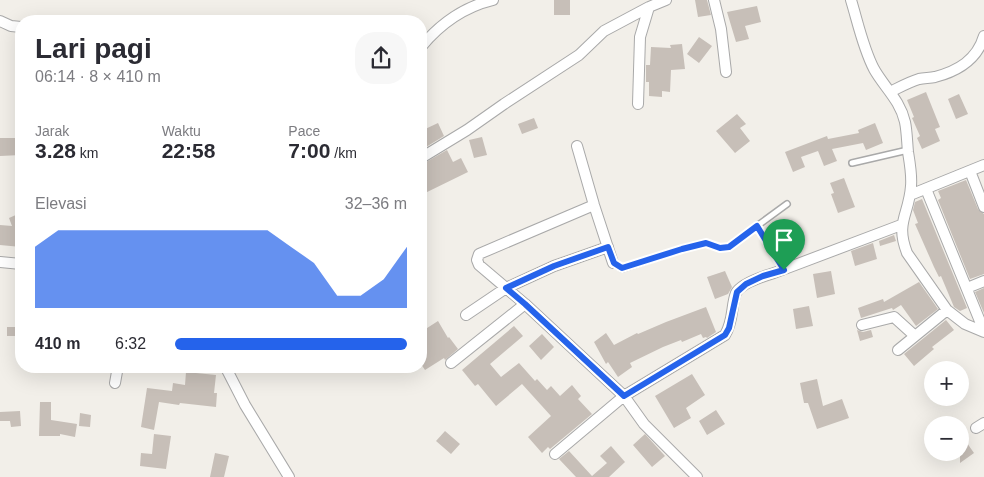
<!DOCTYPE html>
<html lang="id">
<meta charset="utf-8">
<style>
body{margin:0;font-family:Helvetica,sans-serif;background:#f7f7f7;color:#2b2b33;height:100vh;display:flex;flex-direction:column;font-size:19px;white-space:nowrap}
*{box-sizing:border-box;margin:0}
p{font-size:16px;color:#7c7c81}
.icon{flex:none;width:28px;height:28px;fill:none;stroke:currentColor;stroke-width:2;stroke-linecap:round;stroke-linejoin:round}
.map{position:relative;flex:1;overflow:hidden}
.drawer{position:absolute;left:15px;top:15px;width:412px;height:358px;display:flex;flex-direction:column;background:#fff;border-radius:20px;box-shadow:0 5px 20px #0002}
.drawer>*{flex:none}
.buttons{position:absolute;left:924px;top:361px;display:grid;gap:10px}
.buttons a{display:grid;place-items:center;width:45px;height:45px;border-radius:50%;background:#fff;box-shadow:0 5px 20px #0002;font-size:25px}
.pin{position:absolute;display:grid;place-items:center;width:42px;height:42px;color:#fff;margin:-51px -21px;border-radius:50% 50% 50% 0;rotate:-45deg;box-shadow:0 0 5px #0007}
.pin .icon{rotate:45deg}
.round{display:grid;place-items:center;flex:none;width:52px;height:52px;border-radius:20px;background:#f7f7f7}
.overview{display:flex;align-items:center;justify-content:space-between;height:85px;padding:0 20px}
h1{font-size:28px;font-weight:700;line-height:38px}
.metrics{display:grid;grid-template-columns:repeat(3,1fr);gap:8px;height:85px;padding:5px 20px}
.metrics div{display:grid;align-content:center}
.metrics b{font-size:21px;font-weight:700}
.metrics small{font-size:14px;font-weight:400}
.metrics p{font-size:14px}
.chart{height:140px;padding:10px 20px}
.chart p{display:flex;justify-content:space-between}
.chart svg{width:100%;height:90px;margin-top:5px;fill:#2563eb;opacity:.7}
ul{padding:0 20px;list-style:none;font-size:16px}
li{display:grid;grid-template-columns:80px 60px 1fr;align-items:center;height:38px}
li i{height:12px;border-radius:6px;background:#2563eb}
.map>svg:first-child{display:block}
.building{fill:#c7bfb8}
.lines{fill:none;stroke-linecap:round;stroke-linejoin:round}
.lane-casing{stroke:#a9a9a9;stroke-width:8}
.street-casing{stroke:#a9a9a9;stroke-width:12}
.lane{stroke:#fff;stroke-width:5}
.street{stroke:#fff;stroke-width:10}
.route-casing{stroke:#fff;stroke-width:10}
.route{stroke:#2563eb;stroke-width:6}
</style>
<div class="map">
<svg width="984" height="477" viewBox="0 0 984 477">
<rect width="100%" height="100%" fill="#f2efe9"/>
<path class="building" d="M554,0H570V15H554Z
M695,0H707L711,15L698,17Z
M757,6L761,22L745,26L749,39L736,42L727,12Z
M699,37L712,46L699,63L687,54Z
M682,44L685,69L671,70L670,92L662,91V97L649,96V82H646V65H650L651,47L671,48L670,45Z
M926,92L940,127L935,129L940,141L922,149L917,138L920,136L912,118L914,117L907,100Z
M959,94L968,114L956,119L948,99Z
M737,114L746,124L740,128L750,141L735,153L716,131Z
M534,118L538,128L522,134L518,124Z
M438,123L444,136L421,150V131Z
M875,123L883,143L866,150L863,143L832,149L837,161L824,166L818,151L801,157L805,167L793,172L785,152L827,136L828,139L859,133L858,130Z
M482,137L487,155L474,158L469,140Z
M0,138H21V155L0,156Z
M447,150L453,162L461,158L468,172L421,195V165Z
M844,178L855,207L838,213L831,194L834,193L830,183Z
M966,180L978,209L984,214V274L970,279L938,200L941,198L938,191Z
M922,199L967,308L960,311L954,307L941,276L939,277L934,267L915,224L918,223L913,210L915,202Z
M18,214L19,216L21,215V247L0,245V225L12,226L9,218Z
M894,235L896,241L880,246L879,241Z
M873,243L877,259L855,266L851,251Z
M725,271L732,287L728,294L715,299L707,277Z
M831,271L835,294L817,298L813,274Z
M919,282L938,309L916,326L901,305L893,310L892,308L861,318L858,308L883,299L884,302Z
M984,288V313L975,292Z
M809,306L813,326L796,329L793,309Z
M706,307L716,332L707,338L706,337L703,338L701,334L682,342L681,340L663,347L630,363L632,367L618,377L608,362L606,364L594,342L606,333L614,345L637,333L638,334L666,322Z
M946,320L954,330L932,347L934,349L914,366L904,354Z
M438,321L448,338L449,337L458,349L445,360L444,358L425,370L421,364V338L426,334L424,330Z
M514,326L523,336L490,364L501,377L519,363L535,381L537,379L547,390L551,386L560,396L572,385L581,396L578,399L592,414L550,449L548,447L542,453L528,437L551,416L522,384L496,406L478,384L475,386L462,370Z
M7,327H21V336H7Z
M857,330L863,332L871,330L873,337L860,341Z
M542,334L554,347L541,360L529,346Z
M186,372L216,375L214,393H217L216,407L180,403L179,405L159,402L154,430L141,427L147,388L172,391L173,383L185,385Z
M692,374L705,395L686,408L691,418L674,428L655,396Z
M817,379L823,406L842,399L849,418L817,429L808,403H804L800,383Z
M40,402H51V420L77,424L75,437L60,434V436H39Z
M716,410L725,424L707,435L699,421Z
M20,411L21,426L11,427L10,421H0V412Z
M80,413L91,415L90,427L79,426Z
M445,431L460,444L451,454L436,441Z
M960,433L974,453L960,463Z
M154,434L171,436L166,469L140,466L141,453L152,454Z
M645,434L665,456L652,467L633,445Z
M611,446L625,462L609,477H576L559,459L569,451L592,476L607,463L600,456Z
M215,453L229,456L224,477H210Z"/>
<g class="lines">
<defs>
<path id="lane" d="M852,163L908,150
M757,226L787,204
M613,263L622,269L682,249L706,243L720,248L729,247L757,226L783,269"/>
<path id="street" d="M714,0L721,29L726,72
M851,0C858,23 863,48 874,69C884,87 900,100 905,122C907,132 907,142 908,152C910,164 912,175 911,186C909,215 895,222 907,253L947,310L965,324L984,332
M0,21L11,26L21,27
M421,47C440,24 464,7 493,0
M890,92C900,87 909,82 919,79C924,78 930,78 935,77C958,71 977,60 984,36
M638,104L640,37L649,7L666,0
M577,146L594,205L613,263
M421,158L467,130L504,104L579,55L604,31L649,7
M970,171L984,207
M926,189L984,331
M910,195L984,165
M594,205L479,254L477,260L479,265L525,304L624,396L644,424L697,477
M0,262L21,264
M967,288L984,281
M466,315L506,288L554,266L608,247
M862,325L894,317L915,336
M898,350L947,310
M451,363L525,304
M225,366L245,405L289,477
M115,383L118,366
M976,428L984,423
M555,454L624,396L725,335C734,320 731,305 736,293C741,283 764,276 774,273L901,225"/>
</defs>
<use href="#lane" class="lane-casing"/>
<use href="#street" class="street-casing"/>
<use href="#lane" class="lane"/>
<use href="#street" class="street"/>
</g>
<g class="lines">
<defs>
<path id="route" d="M757,226L784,270L763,276L746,284L737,292L729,328L725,335L624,396L525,304L506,288L554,266L608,247L614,263L622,268L682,249L706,243L720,248L729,247Z"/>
</defs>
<use href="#route" class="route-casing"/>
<use href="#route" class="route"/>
</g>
</svg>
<div class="buttons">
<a>+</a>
<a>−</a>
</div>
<div class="pin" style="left:784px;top:270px;background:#1e9e55"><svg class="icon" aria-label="arrive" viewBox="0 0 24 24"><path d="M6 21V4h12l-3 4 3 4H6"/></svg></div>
<section class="drawer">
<div class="overview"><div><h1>Lari pagi</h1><p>06:14 · 8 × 410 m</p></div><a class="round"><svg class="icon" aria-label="share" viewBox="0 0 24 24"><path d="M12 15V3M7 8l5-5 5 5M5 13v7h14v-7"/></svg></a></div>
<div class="metrics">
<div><p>Jarak</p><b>3.28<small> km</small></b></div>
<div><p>Waktu</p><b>22:58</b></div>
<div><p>Pace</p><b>7:00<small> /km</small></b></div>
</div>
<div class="chart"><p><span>Elevasi</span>32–36 m</p>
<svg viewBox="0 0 160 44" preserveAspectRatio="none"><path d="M0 44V14L10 6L20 6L30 6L40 6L50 6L60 6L70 6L80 6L90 6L100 6L110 14L120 22L130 38L140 38L150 30L160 14V44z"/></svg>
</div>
<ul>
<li><b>410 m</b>6:32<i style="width:100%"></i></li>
</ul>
</section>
</div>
